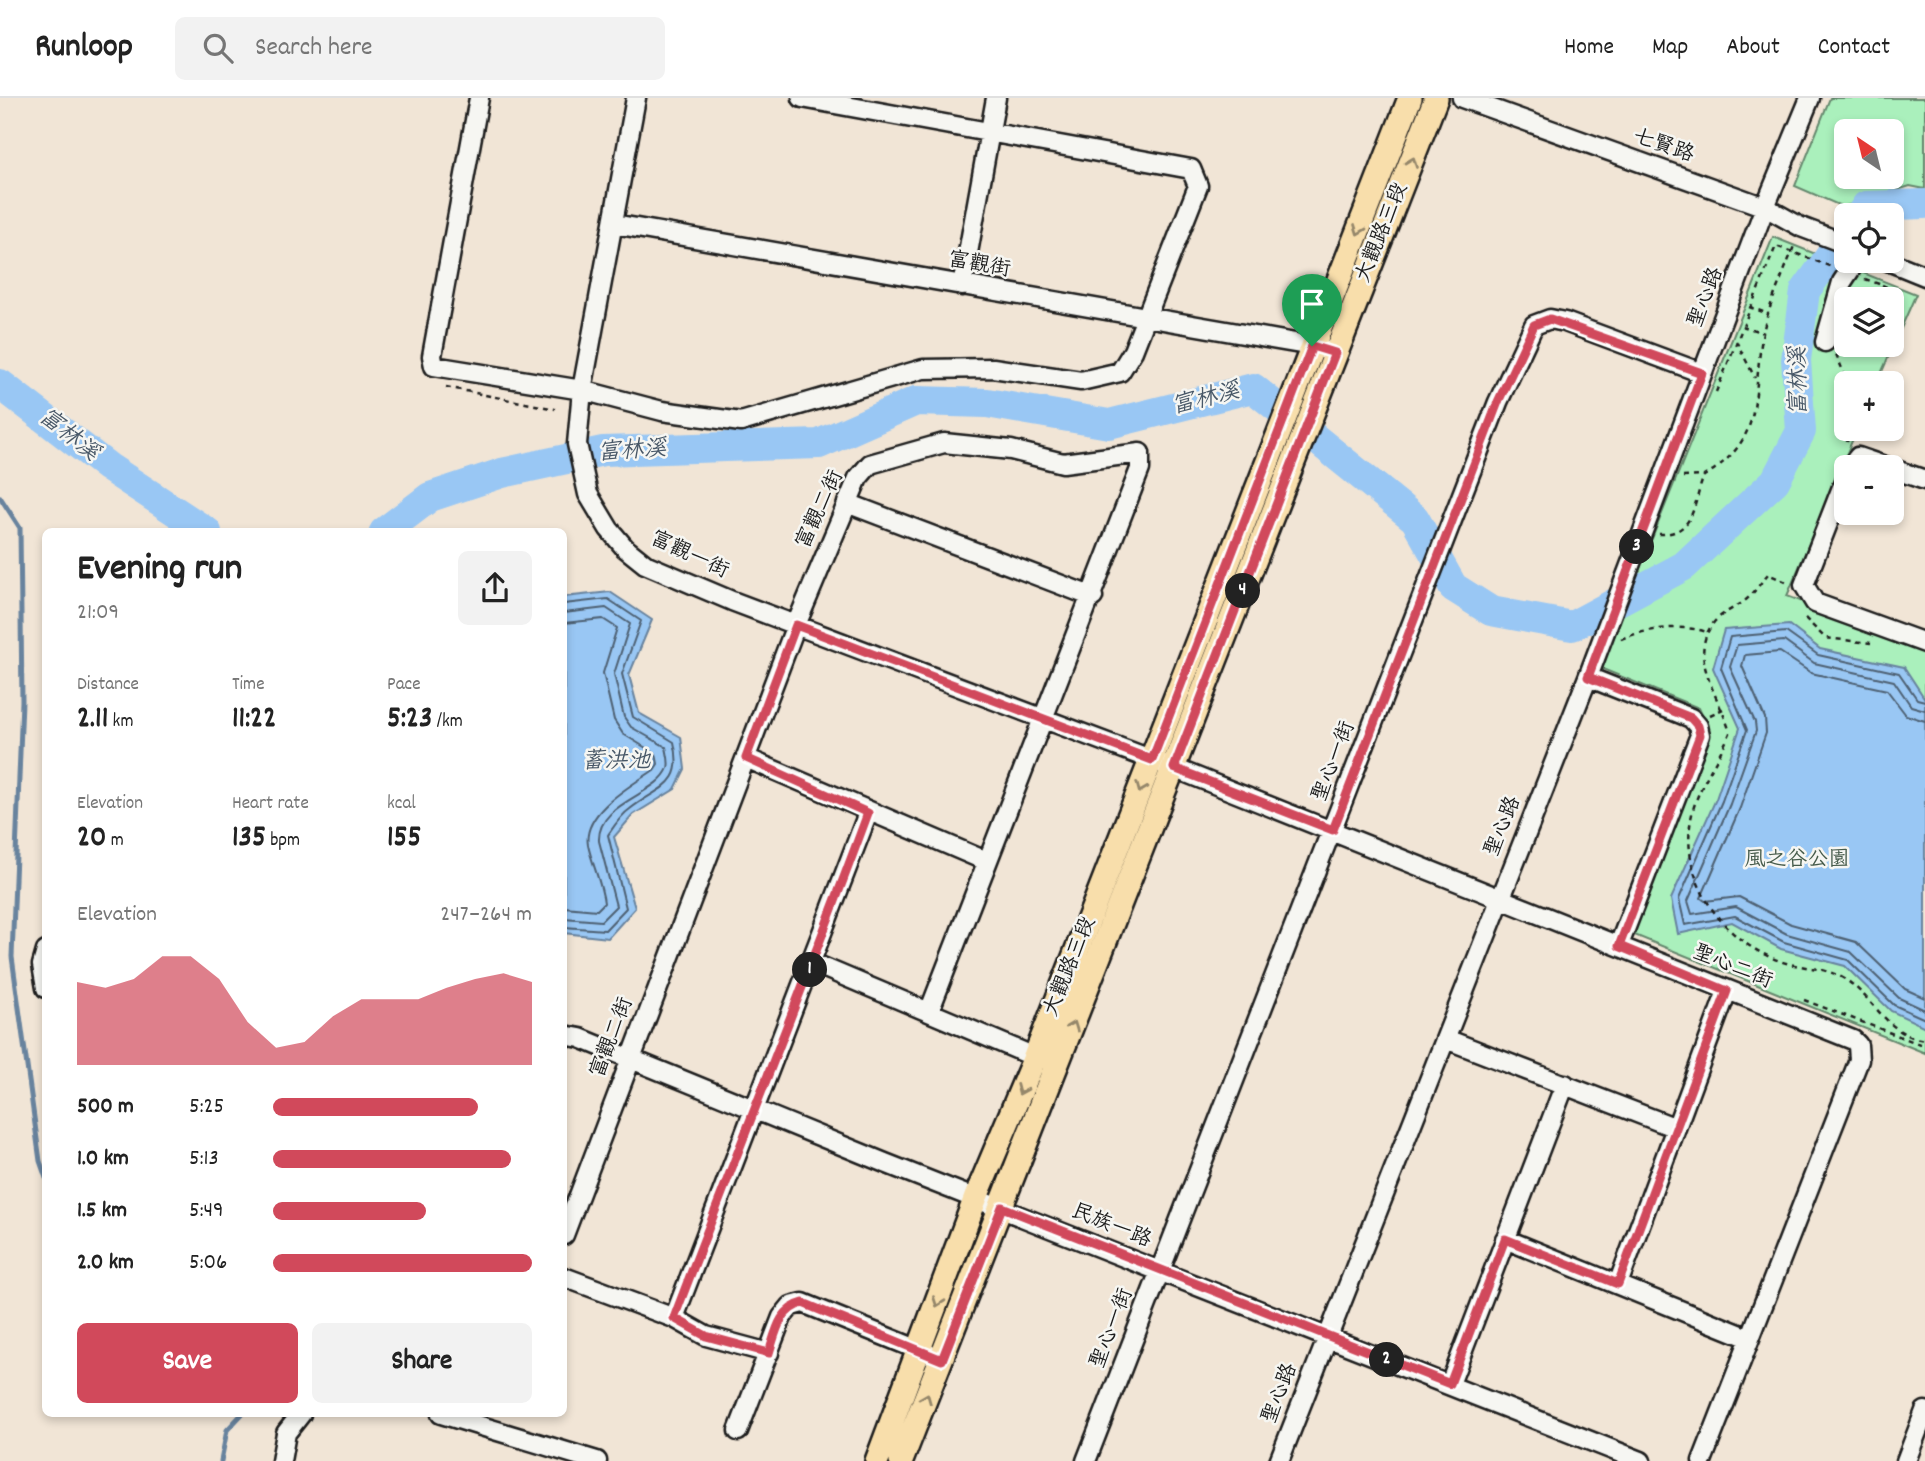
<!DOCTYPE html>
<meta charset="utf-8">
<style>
body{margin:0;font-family:Dekko,"LXGW WenKai TC",sans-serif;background:#f2f2f2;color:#222;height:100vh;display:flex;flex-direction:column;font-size:26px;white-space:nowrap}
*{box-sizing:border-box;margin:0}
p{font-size:23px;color:#767676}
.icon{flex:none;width:38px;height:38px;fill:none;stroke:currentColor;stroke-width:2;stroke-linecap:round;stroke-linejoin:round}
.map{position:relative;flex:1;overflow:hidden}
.side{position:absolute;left:42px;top:430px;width:525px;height:889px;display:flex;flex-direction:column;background:#fff;border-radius:10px;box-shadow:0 4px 10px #0003}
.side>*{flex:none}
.needle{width:46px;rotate:325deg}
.tools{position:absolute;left:1834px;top:21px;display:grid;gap:14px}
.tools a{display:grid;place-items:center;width:70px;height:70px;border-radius:10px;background:#fff;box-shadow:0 4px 10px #0003;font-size:35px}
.pin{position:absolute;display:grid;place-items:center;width:60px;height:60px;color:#fff;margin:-72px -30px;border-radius:50% 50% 50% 0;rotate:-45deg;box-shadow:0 0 7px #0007}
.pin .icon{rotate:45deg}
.km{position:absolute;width:35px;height:35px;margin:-18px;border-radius:50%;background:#222;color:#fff;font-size:19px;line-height:35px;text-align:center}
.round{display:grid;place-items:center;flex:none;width:74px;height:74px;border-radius:10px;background:#f2f2f2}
.overview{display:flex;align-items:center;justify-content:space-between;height:119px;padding:0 35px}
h1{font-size:38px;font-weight:700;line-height:52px}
.figures{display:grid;grid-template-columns:repeat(3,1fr);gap:10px;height:119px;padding:7px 35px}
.figures div{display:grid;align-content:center}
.figures b{font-size:30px;font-weight:700}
.figures small{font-size:19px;font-weight:400}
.figures p{font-size:19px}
.chart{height:196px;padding:14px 35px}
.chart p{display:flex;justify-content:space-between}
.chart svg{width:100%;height:126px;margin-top:7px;fill:#d1495b;opacity:.7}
.cta{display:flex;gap:14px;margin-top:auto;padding:14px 35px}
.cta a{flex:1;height:80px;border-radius:10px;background:#d1495b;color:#fff;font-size:28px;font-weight:700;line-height:80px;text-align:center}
.cta a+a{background:#f2f2f2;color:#222}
ul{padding:0 35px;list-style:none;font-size:23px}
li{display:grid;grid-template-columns:112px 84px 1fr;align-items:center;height:52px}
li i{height:18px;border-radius:9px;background:#d1495b}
header{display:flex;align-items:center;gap:42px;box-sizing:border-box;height:98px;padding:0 35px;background:#fff;border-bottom:2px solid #e0e0e0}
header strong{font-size:33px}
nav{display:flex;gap:38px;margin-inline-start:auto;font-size:24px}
.search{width:490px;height:63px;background:#f2f2f2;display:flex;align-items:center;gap:18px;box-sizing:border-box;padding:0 24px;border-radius:10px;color:#767676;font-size:26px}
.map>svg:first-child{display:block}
.green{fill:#aaf0bc;stroke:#63866c;stroke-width:2;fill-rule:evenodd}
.water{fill:#99c7f4;stroke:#67839e;stroke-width:2}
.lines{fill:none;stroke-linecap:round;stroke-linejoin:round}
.shore{stroke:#4e6072;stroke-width:2}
.stream{stroke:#67839e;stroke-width:5}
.river{stroke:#99c7f4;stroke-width:30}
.minor-casing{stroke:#1c1c1c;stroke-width:23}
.major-casing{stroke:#1c1c1c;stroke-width:28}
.path{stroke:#1c1c1c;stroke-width:2.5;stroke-dasharray:5 5;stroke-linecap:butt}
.minor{stroke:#f6f6f2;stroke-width:18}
.major{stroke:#f8deab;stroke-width:23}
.oneway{stroke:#95876b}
.route-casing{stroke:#fff;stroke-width:14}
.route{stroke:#d1495b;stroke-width:9}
.labels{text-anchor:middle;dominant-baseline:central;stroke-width:5;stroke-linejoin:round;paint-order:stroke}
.street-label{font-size:21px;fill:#1c1c1c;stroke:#f6f6f2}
.park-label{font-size:21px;fill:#475c4c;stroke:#f6f6f2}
.water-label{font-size:23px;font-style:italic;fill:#485868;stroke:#f6f6f2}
</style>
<header>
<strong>Runloop</strong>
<div class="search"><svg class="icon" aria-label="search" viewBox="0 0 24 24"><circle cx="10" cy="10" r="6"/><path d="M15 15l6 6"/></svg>Search here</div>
<nav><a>Home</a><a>Map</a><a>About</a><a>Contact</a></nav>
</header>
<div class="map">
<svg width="1925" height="1363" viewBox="0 0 1925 1363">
<rect width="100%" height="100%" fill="#f1e5d6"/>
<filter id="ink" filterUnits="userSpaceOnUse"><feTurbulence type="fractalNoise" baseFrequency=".0143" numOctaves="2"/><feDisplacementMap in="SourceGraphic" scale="14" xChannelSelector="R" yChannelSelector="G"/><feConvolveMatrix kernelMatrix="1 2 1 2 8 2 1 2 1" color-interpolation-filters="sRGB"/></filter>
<g filter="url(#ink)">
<path class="green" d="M1830,0H1925V91L1910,88L1843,109L1795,88ZM1846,33H1892V79H1846Z
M1773,139L1916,196L1877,285H1846V331H1857L1787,498L1925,550V955L1632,836L1709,632L1699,610L1600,570ZM1846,201H1892V247H1846Z"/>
<path class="water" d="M610,494L652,522L629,577L639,615L681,639L685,671L675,691L633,717L614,739L635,810L608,840L564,835V499Z
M1789,527L1820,551L1904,569L1925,601V929L1891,913L1845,868L1781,851L1732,824L1678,836L1671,801L1716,701L1740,630L1713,570L1724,532Z"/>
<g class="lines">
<path class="shore" d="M564,506L608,501L641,523L622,576L633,619L674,644C685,689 659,688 630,711C621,717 614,728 608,737L626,810L605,832L564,829
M564,515L606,510L630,526L614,576L624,619L631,629L666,649C667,655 670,664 668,670C658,697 597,704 599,743L616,808L601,823L564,820
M564,525L603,521L617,530L603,575L614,622L623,636L656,656L658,666L654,672C632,687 582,714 588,747C592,766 602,786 604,805L597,812L564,809
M1925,603L1917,601L1899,575L1818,557L1786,534L1730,539L1721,570L1747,632L1722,703L1679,801L1685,827L1735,818L1784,844L1848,862L1894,907L1925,921
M1925,612L1911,608L1894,583L1814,565L1784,543L1737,547L1730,569L1755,624L1756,633L1730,706L1688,803L1692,816L1736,809L1787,836L1851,854L1899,900L1925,912
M1925,623L1906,617L1887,592L1811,575L1780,554L1745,557L1742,568L1765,620L1766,635L1740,710L1701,800L1705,803L1739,799L1791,826L1856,844L1905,891L1925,900"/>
<path class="stream" d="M0,399L20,430L22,603L12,859L40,1063L46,1080
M391,428L395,434
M221,1363L227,1332L242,1316"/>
<path class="river" d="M1860,117L1866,108L1925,106
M0,286L108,369L207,434
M384,434L430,399L502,375L603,353L819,346L916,303L987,305L1109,326L1253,290L1415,421L1453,489L1491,513L1572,528L1684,468L1775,383L1801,333L1796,262L1805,193L1846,136"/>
<defs>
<path id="minor" d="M479,0L432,258L434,268L582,292L662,313L741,324L923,271L993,270L1081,283L1120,274L1133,253L1198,88L1191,71L802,0
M636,0L582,292L577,346L588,396L609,431L625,450L645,466L732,503L1174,670L1853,942L1858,947L1859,962L1702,1363
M1462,0L1765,109L1801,129L1846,146
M614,126L1312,248L1335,255
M1888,163L1925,178
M962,188L996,0
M1825,244L1842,184L1856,163
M1850,369L1858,359L1925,382
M1846,379L1804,487L1815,505L1925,545
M847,405L1093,499
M1588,579L1691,620L1698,628L1700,637L1619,847
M746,660L986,763
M46,853L42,867L46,890
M813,865L1035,959
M564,937L580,940L885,1065L1641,1363
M1446,941L1676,1030
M564,1137L796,527L858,380L870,366L944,345L1011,352L1063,365L1140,355V371L929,914
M1505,1141L1749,1240
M564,1179L674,1220L706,1238L769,1255
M1618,1186L1727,893
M674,1220L868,715
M1450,1286L1565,986
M441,1316L597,1363
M738,1333L782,1219L791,1208L803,1205L929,1256
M281,1363L286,1335L301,1316
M1086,1363L1498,304L1534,227L1550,221L1565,224L1702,275
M1279,1363L1588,579L1765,109L1810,0
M1906,1363L1925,1313"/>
<path id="major" d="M877,1363L976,1099L1035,959L1410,0
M901,1363L1436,0"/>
</defs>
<use href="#minor" class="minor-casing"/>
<use href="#major" class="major-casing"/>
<path class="path" d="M1865,181L1882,187L1877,201
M1882,187L1895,192L1891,201
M1749,209L1769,216
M1742,228L1764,235
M1736,243L1755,280
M1836,256L1848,285
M446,289L555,311
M1716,294L1776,148L1832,169
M1847,344L1850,331
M1683,379L1704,378
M1659,436C1696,437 1693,404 1704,378C1771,338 1749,291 1765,226C1772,199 1786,171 1795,145
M1786,484L1768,476C1761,484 1755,494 1747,501C1738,509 1723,514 1715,523C1685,558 1721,600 1730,635C1720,658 1699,688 1693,712C1676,776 1719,842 1780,863C1801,871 1826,868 1846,882C1874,900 1888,938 1925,942
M1805,520L1825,540L1871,545
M1621,541C1645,531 1684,525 1709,535
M1710,617L1723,611
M1804,902L1925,948"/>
<use href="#minor" class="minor"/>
<use href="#major" class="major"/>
</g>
<defs><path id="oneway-chevron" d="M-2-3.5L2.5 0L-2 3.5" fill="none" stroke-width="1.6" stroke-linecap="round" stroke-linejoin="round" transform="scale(1.75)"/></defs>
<g class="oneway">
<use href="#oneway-chevron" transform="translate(1412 64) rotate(-69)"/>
<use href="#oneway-chevron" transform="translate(1359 132) rotate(111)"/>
<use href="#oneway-chevron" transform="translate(1141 690) rotate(112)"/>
<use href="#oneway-chevron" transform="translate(1073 928) rotate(-69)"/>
<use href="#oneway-chevron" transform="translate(1021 992) rotate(113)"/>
<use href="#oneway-chevron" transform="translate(938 1204) rotate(110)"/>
<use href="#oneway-chevron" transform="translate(926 1300) rotate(-68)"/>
</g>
</g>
<g class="lines" filter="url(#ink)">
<defs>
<path id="route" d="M1550,221L1702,275L1588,579L1691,620L1698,628L1700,637L1619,848L1727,893L1618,1186L1505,1141L1450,1286L1002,1109L942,1262L803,1205C779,1211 776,1234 769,1255L706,1238L674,1220C738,1051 806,884 868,715L746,660L796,527L1152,662L1312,248L1335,255L1174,670L1333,732L1498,304L1534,227Z"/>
</defs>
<use href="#route" class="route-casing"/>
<use href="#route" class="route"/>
</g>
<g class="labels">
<g class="street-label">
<text transform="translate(1663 49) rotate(19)">七賢路</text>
<text transform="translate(1383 135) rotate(-68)">大觀路三段</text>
<text transform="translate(979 168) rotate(10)">富觀街</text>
<text transform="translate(1707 200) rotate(-69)">聖心路</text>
<text transform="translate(821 412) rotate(-65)">富觀二街</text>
<text transform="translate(689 458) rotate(25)">富觀一街</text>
<text transform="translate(1335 664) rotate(-69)">聖心一街</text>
<text transform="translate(1504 729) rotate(-68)">聖心路</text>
<text transform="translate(1071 869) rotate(-68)">大觀路三段</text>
<text transform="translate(1732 870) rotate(22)">聖心二街</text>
<text transform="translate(613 940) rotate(-69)">富觀二街</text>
<text transform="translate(1111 1129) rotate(22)">民族一路</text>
<text transform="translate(1113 1231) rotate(-69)">聖心一街</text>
<text transform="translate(1281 1296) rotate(-69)">聖心路</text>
</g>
<g class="park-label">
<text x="1797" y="763">風之谷公園</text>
</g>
<g class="water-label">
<text transform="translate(1800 283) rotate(-91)">富林溪</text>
<text transform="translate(1206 302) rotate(-14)">富林溪</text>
<text transform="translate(68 338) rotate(38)">富林溪</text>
<text transform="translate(632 354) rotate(-4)">富林溪</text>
<text x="616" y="664">蓄洪池</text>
</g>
</g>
</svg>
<div class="tools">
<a><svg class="needle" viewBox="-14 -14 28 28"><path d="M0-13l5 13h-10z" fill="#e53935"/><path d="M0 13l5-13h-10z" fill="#767676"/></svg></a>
<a><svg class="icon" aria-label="locate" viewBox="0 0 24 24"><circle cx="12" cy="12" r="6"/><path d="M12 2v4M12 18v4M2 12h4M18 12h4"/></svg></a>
<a><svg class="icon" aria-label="layers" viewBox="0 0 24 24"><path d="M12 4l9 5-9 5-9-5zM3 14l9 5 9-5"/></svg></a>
<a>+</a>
<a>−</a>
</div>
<div class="pin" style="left:1312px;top:248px;background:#1e9e55"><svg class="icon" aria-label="arrive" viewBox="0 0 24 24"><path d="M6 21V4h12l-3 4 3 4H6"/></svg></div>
<b class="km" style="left:810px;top:872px">1</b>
<b class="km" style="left:1387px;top:1262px">2</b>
<b class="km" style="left:1637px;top:449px">3</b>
<b class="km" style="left:1243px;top:493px">4</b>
<section class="side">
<div class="overview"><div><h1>Evening run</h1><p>21:09</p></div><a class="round"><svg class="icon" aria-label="share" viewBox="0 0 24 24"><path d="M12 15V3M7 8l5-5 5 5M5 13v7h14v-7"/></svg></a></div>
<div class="figures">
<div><p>Distance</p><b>2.11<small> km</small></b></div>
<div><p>Time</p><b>11:22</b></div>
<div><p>Pace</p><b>5:23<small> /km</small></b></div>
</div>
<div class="figures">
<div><p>Elevation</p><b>20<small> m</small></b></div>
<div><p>Heart rate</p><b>135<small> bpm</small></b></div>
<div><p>kcal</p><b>155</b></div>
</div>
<div class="chart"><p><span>Elevation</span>247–264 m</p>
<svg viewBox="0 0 160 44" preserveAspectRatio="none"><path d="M0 44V15L10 17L20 14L30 6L40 6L50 14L60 29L70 38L80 36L90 27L100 21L110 21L120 21L130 17L140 14L150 12L160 15V44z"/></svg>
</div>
<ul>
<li><b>500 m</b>5:25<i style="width:79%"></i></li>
<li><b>1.0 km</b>5:13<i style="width:92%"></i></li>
<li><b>1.5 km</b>5:49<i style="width:59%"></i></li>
<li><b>2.0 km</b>5:06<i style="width:100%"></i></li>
</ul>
<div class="cta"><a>Save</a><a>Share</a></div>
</section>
</div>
